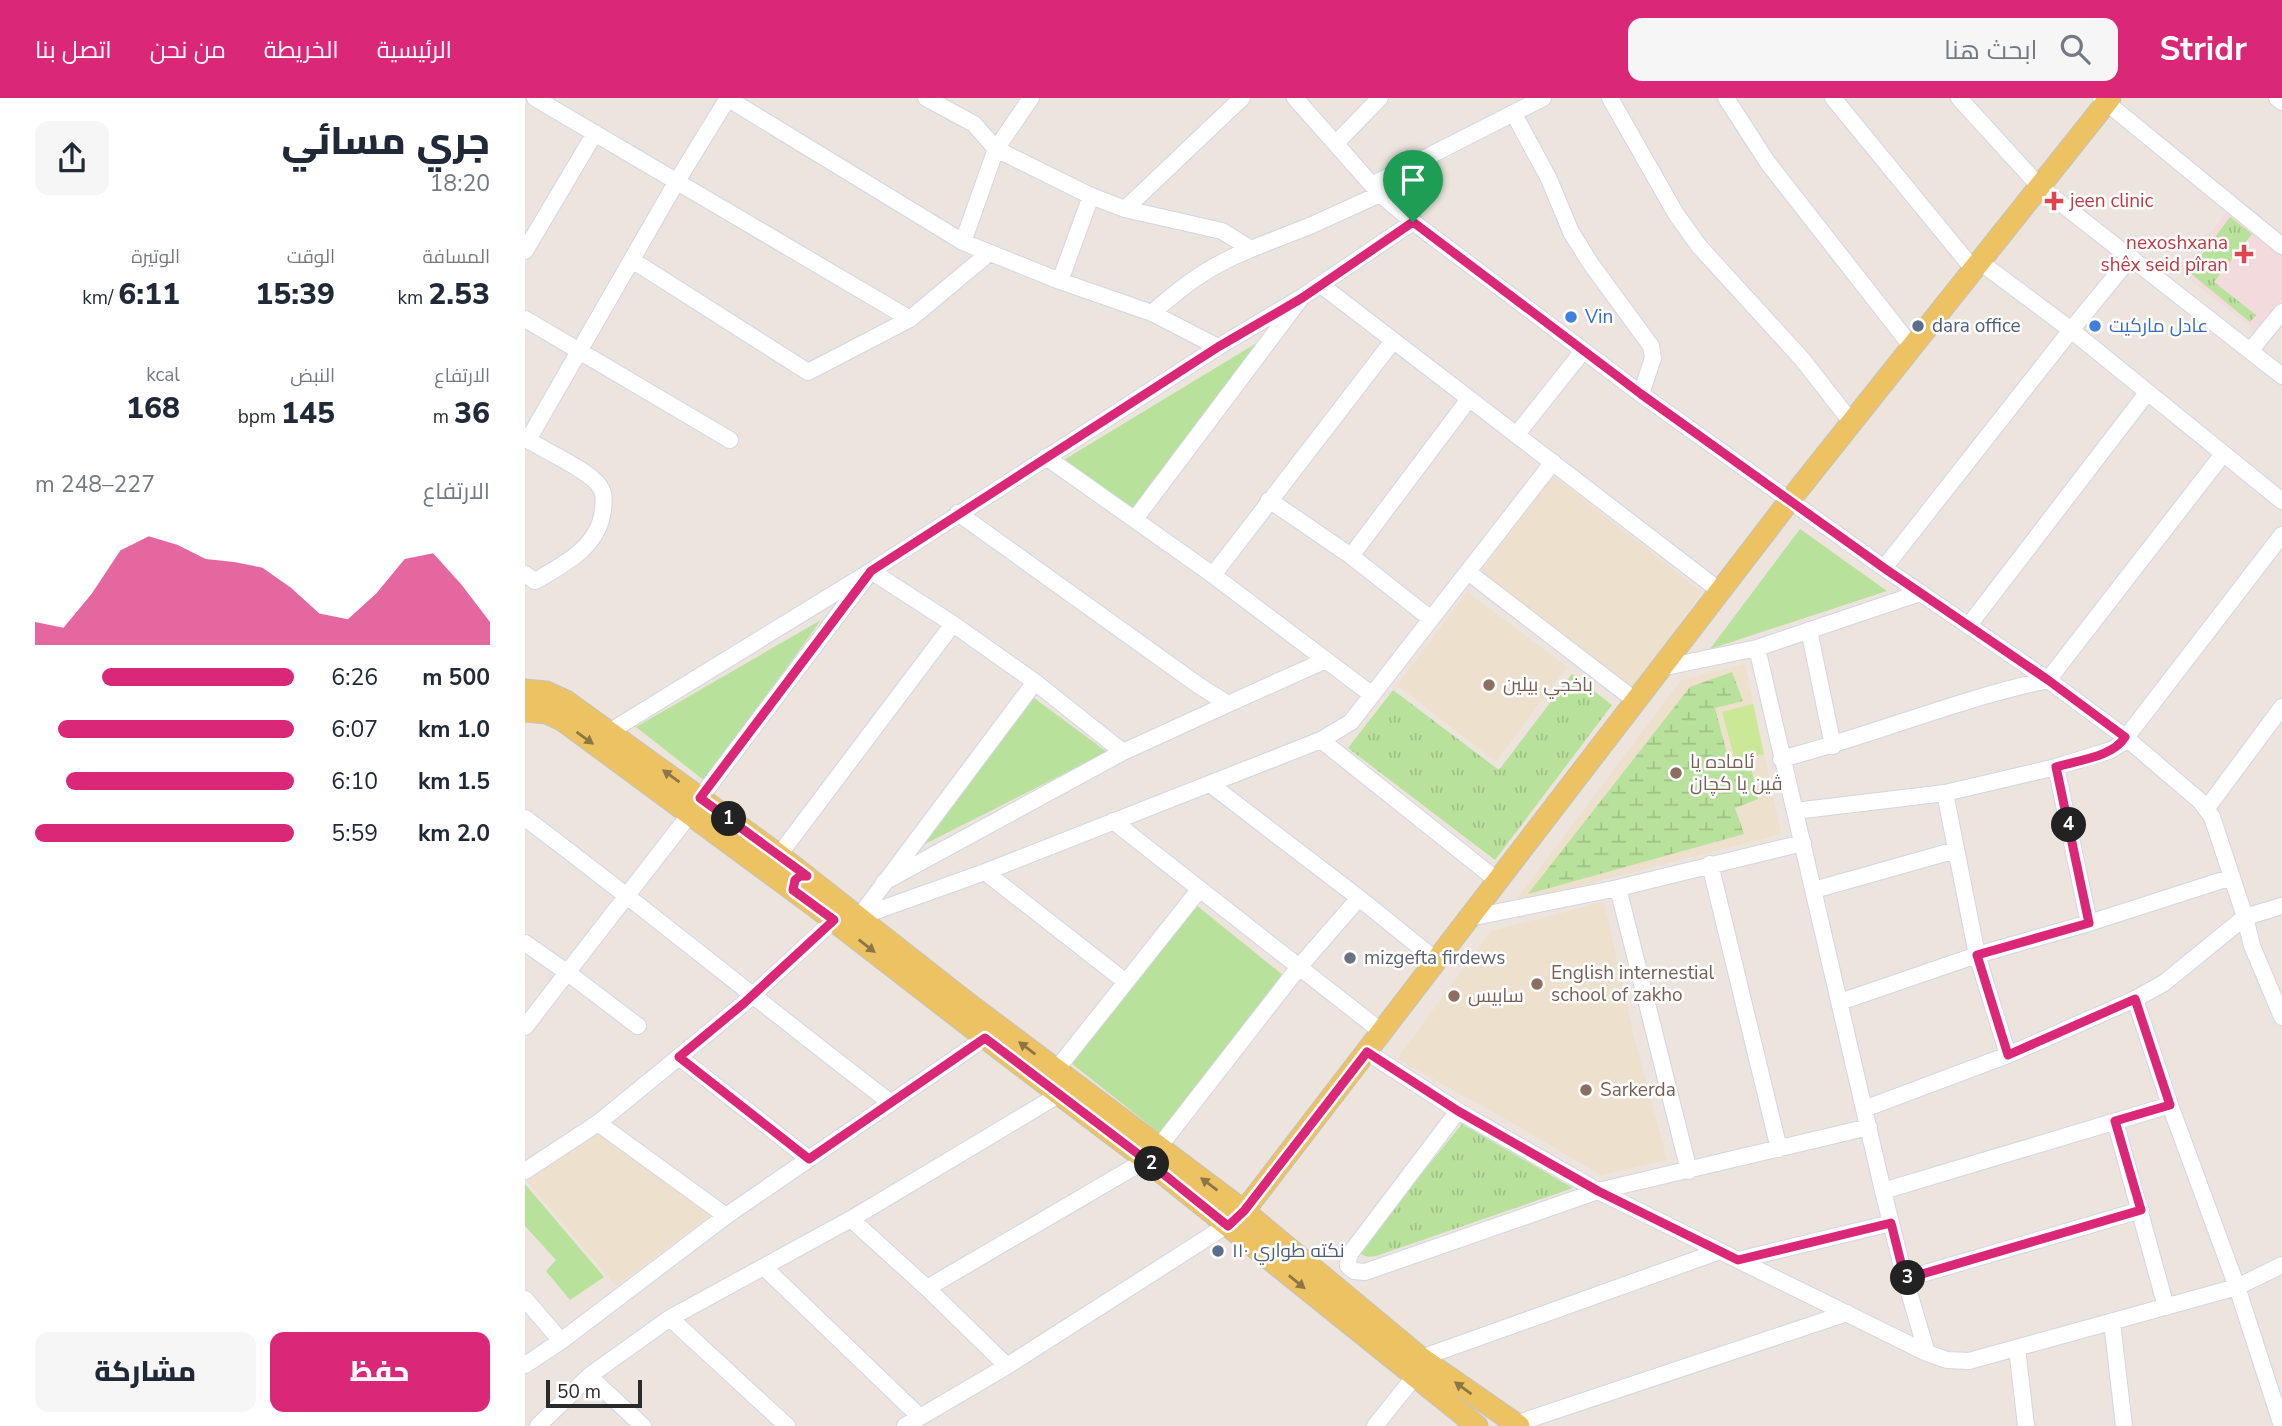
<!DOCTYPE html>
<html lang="ar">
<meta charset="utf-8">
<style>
body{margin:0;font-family:"Nunito Sans",Cairo,sans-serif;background:#f6f6f7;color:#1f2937;direction:rtl;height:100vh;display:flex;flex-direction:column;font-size:26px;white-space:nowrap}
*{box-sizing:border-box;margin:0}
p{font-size:23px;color:#747a83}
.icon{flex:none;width:38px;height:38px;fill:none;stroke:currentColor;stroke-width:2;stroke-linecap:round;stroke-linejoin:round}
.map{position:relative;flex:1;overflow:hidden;direction:ltr}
.drawer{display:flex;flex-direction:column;background:#fff;width:525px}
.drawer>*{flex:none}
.scale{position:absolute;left:21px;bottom:18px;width:96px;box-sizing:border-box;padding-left:7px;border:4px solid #2a2a2a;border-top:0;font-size:19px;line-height:24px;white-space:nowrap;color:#2a2a2a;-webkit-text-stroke:5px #fff;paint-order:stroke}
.pin{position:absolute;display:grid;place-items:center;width:60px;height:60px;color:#fff;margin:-72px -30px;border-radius:50% 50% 50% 0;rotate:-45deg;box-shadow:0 0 7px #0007}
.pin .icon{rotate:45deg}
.km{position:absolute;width:35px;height:35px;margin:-18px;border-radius:50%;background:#222;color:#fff;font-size:19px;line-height:35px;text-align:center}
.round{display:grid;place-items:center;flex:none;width:74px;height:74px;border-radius:14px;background:#f6f6f7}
.overview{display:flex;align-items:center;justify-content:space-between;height:119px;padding:0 35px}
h1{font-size:38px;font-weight:800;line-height:52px}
.figures{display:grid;grid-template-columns:repeat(3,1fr);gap:10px;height:119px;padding:7px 35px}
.figures div{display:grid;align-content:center}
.figures b{font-size:30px;font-weight:800}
.figures small{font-size:19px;font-weight:400}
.figures p{font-size:19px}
.chart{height:196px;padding:14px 35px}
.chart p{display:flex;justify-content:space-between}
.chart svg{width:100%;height:126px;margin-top:7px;fill:#db2777;opacity:.7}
.button{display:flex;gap:14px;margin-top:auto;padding:14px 35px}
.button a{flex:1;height:80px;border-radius:14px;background:#db2777;color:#fff;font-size:28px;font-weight:800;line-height:80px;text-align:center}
.button a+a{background:#f6f6f7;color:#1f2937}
ul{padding:0 35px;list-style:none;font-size:23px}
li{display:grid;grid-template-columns:112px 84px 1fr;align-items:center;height:52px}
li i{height:18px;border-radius:9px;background:#db2777}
header{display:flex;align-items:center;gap:42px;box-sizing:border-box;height:98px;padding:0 35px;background:#db2777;color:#fff}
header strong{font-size:33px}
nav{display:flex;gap:38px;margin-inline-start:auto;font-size:24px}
.search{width:490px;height:63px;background:#f6f6f7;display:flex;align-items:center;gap:18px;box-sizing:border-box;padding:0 24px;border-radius:14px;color:#747a83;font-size:26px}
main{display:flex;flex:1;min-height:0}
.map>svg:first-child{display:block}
.education{fill:#ede0cd}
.medical{fill:#f2dadd}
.grass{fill:url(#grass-tufts)}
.wetland{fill:url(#wetland-marsh)}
.park{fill:#b8e19b}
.pitch{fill:#cbe897}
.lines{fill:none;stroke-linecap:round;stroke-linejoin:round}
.minor-casing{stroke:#d2d6e3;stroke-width:18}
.major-casing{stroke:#c3c3c3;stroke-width:23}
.minor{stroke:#fff;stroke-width:16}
.major{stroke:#ecc262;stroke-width:21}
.oneway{fill:#8b7646}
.route-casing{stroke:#fff;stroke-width:14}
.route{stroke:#db2777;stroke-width:9}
.health-dot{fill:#e0444e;stroke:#fff;stroke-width:2.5}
.shop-dot{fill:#3f7fe0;stroke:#fff;stroke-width:2.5}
.service-dot{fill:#5c6f8a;stroke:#fff;stroke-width:2.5}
.education-dot{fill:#8d6e63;stroke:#fff;stroke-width:2.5}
.worship-dot{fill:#6b7280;stroke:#fff;stroke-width:2.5}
.labels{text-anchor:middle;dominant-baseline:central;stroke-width:5;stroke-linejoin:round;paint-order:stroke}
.health-label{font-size:19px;fill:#be3a42;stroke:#fff;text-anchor:start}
.shop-label{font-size:19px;fill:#366cbe;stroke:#fff;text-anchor:start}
.service-label{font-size:19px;fill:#4e5e75;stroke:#fff;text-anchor:start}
.education-label{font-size:19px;fill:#785e54;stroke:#fff;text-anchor:start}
.worship-label{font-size:19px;fill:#5b616d;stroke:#fff;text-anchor:start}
</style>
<header>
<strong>Stridr</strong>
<div class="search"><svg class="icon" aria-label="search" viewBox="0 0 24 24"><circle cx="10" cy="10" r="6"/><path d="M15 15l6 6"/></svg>ابحث هنا</div>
<nav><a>الرئيسية</a><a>الخريطة</a><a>من نحن</a><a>اتصل بنا</a></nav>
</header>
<main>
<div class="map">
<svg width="1757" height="1328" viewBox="0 0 1757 1328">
<defs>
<pattern id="grass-tufts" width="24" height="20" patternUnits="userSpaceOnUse" patternTransform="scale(1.75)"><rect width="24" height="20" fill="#b8e19b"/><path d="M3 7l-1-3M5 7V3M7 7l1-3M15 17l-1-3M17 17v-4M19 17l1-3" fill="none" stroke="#9ec186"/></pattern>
<pattern id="wetland-marsh" width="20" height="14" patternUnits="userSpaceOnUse" patternTransform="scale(1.75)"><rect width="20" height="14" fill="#b8e19b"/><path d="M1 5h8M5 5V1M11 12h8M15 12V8" fill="none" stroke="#9ec186"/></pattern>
</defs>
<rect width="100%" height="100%" fill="#ece4dd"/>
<path class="education" d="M1028,378L1177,494L1108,591L956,474Z
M942,494L1042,569L971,664L872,587Z
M1220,566L1256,736L989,805L1156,582Z
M1079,804L1109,939L1142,1062L1076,1077L977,1019L872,961L966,833Z
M74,1031L187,1116L91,1188L0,1081Z"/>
<path class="medical" d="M1704,111L1757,151V202L1733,234L1655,174Z"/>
<path class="grass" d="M1705,119L1727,136L1689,184L1731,217L1725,224L1664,174Z
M1047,576L1087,607L970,762L823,650L868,592L974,672Z
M937,1026L1048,1090L851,1158L843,1159L836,1156L839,1147Z"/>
<path class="wetland" d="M1207,574L1218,603L1190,610L1206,671L1225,665L1233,701L1210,710L1219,736L1003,796L1165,589Z"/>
<path class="park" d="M740,240L607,413L537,363Z
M1275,431L1362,493L1185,551Z
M296,522L180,683L111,629Z
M509,600L582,654L394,749Z
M671,807L759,878L637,1037L546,965Z
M0,1086L79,1179L45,1202L21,1173L31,1162L0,1128Z"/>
<path class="pitch" d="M1228,606L1239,656L1210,662L1197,614Z"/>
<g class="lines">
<defs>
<path id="minor" d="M10,0L385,221
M202,0L438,144L535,183L627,215L693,249
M401,0L449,26L471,51L566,98L600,111L697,133L726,151C684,168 660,186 627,215
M770,0L855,96L888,124L1116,296L1359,470L1523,582L1600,639L1675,703L1687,719L1720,819L1727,848L1757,919
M1085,0L1151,116L1174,148L1277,261L1327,325
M1201,0L1243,65L1387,249
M1308,0L1449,172
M1434,0L1515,89L1757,278
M1576,0L1757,148
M1752,0L1757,4
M989,16L1024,81L1046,134L1066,166L1126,248L1128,260L1116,296
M811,45L855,0
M847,87L1018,0
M600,111L717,0
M438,144L471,51L506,0
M726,151L787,127L855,96
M0,153L70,35
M107,162L283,274L385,221L464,155
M1455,164L1546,232L1757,403
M535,183L566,98
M796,187L1195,493
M0,221L205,342
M1725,253L1757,214
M992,336L1058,253
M0,340C20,353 59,370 73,386C80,394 79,402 78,412C74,449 38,467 10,483L0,476
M3,342L152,83L203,0
M521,359L688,477L846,596
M744,402L826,458L906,521
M433,415L673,587L703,606L801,562
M610,421L777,199L888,124
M826,458L944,301
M1359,470L1546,232L1606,159
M943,474L1111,603
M688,477L868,243
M1444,527L1622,295
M1284,532L1308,648
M1232,550L1358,1093L1380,1181L1402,1255
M1136,570L1232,550L1395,495
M84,634L346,473L693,249L777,199
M1256,661C1346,638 1432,601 1523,582L1698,356
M1531,669L1564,825
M685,686L834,800L912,863
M1420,695L1452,857L1483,957
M175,700L346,473L428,526L510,584L598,654
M1682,710L1757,609
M1270,713L1420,695L1531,669L1586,652L1596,646L1757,437
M0,720C124,813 243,911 366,1005
M588,723L857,934
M254,757L428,526
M1185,766L1254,1051
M460,774L601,884
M973,783L796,642L826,624L1028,364
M359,784L598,654L703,606
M1093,790L1164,1073
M1289,792L1431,752
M334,819L460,774L796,642
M334,819L510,584
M944,820L1093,790L1278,745
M0,845L43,875L113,928
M1610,901L1645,1007L1712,1189L1757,1328
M1315,904L1452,857L1564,825L1707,779
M0,929L165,716
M842,954L933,1013L1073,1093L1402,1255L1422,1262L1444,1263L1712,1189L1757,1167
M154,959L284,1061
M531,972L674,792
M1339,1011L1483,957L1610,901L1639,885L1720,819L1757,808
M933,1013L824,1157L823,1168L829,1173L840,1174L1073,1093L1344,1029
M1590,1023L1641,1209
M73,1025L201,1118
M634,1049L774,869L834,800
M0,1073L73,1025L143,968L218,906L309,822
M1358,1093L1645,1007
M326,1121L402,1190L482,1268
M1213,1162L1366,1125
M239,1169L395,1319
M1380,1181L1616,1112
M402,1190L621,1062
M0,1201L36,1243
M145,1220L262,1328
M1587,1224L1599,1328
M1492,1250L1501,1328
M896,1260L1195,1153
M0,1267L36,1243L201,1118L460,940
M64,1278L118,1328
M990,1326L1322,1215
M13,1328L64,1278L145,1220L326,1121L535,996
M380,1328L482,1268L710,1122
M850,1328L890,1278"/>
<path id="major" d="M0,592L21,594L41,603L254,757L440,903L719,1113L896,1260L994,1328
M0,613L22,615L37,622L288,807L460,940L621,1062L952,1328
M719,1113L1265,402L1585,0"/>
</defs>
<use href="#minor" class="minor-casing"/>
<use href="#major" class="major-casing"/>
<use href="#minor" class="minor"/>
<use href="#major" class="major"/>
</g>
<defs><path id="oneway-solid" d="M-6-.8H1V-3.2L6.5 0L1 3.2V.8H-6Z" transform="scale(1.75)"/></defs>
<g class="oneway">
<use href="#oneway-solid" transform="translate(60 640) rotate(36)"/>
<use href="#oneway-solid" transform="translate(146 678) rotate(-144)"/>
<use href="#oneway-solid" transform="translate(342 848) rotate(38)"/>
<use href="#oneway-solid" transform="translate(502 950) rotate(-143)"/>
<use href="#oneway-solid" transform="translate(684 1086) rotate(-143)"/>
<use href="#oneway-solid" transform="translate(772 1184) rotate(39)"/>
<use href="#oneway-solid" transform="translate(938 1290) rotate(-144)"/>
</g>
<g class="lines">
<defs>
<path id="route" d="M888,124L1116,296L1359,470L1523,582L1600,639C1588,659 1553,662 1531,669L1564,825L1452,857L1483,957L1610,901L1645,1007L1590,1023L1616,1112L1380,1181L1366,1125L1213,1162L1073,1093L933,1013L842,954L719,1113L703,1128L621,1062L460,940L284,1061L154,959L218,906L309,822L268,792L270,782L275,778H282L175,700L346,473L693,249L777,200Z"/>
</defs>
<use href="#route" class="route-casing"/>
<use href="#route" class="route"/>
</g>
<g class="health-dot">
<path d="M1525.5 92.5h7v7h7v7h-7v7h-7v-7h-7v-7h7z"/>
<path d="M1715.5 145.5h7v7h7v7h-7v7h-7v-7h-7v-7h7z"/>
</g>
<g class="shop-dot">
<circle cx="1046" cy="219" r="7"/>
<circle cx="1570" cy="228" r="7"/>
</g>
<g class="service-dot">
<circle cx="1393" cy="228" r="7"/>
<circle cx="693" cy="1153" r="7"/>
</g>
<g class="education-dot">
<circle cx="964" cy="587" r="7"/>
<circle cx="1151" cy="675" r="7"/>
<circle cx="1012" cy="886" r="7"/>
<circle cx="929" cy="898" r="7"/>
<circle cx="1061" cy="992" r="7"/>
</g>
<circle class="worship-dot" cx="825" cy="860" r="7"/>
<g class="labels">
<g class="health-label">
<text x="1545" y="103">jeen clinic</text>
<text x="1703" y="145" text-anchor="end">nexoshxana<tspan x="1703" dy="22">shêx seid pîran</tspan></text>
</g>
<g class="shop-label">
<text x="1060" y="219">Vin</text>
<text x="1584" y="228">عادل ماركيت</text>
</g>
<g class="service-label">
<text x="1407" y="228">dara office</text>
<text x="707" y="1153">نكته طواري ١١٠</text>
</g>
<g class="education-label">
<text x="978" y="587">باخجي بيلين</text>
<text x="1165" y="664">ئاماده یا<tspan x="1165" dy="22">ڤین یا کچان</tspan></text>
<text x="1026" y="875">English internestial<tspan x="1026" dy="22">school of zakho</tspan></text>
<text x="943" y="898">سابيس</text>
<text x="1075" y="992">Sarkerda</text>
</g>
<g class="worship-label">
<text x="839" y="860">mizgefta firdews</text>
</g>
</g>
</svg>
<div class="scale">50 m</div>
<div class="pin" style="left:888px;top:124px;background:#1e9e55"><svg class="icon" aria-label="arrive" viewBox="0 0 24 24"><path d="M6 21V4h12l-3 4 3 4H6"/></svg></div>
<b class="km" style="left:204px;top:721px">1</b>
<b class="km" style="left:627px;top:1066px">2</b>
<b class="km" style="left:1383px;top:1180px">3</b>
<b class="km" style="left:1544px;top:727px">4</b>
</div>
<section class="drawer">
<div class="overview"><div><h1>جري مسائي</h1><p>18:20</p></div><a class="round"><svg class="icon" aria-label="share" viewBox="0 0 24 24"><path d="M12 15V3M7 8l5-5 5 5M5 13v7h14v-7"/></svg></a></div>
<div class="figures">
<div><p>المسافة</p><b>2.53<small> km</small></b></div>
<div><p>الوقت</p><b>15:39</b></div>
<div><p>الوتيرة</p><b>6:11<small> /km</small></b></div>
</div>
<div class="figures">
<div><p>الارتفاع</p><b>36<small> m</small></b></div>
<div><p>النبض</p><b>145<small> bpm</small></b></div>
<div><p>kcal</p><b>168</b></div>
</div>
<div class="chart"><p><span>الارتفاع</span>227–248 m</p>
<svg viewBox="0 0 160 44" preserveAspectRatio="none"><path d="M0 44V36L10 38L20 26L30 11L40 6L50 9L60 14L70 15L80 17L90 24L100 33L110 35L120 26L130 14L140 12L150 23L160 36V44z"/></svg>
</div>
<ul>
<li><b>500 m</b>6:26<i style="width:74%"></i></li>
<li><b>1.0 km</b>6:07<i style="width:91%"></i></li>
<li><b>1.5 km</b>6:10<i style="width:88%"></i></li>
<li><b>2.0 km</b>5:59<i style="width:100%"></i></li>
</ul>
<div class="button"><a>حفظ</a><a>مشاركة</a></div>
</section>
</main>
